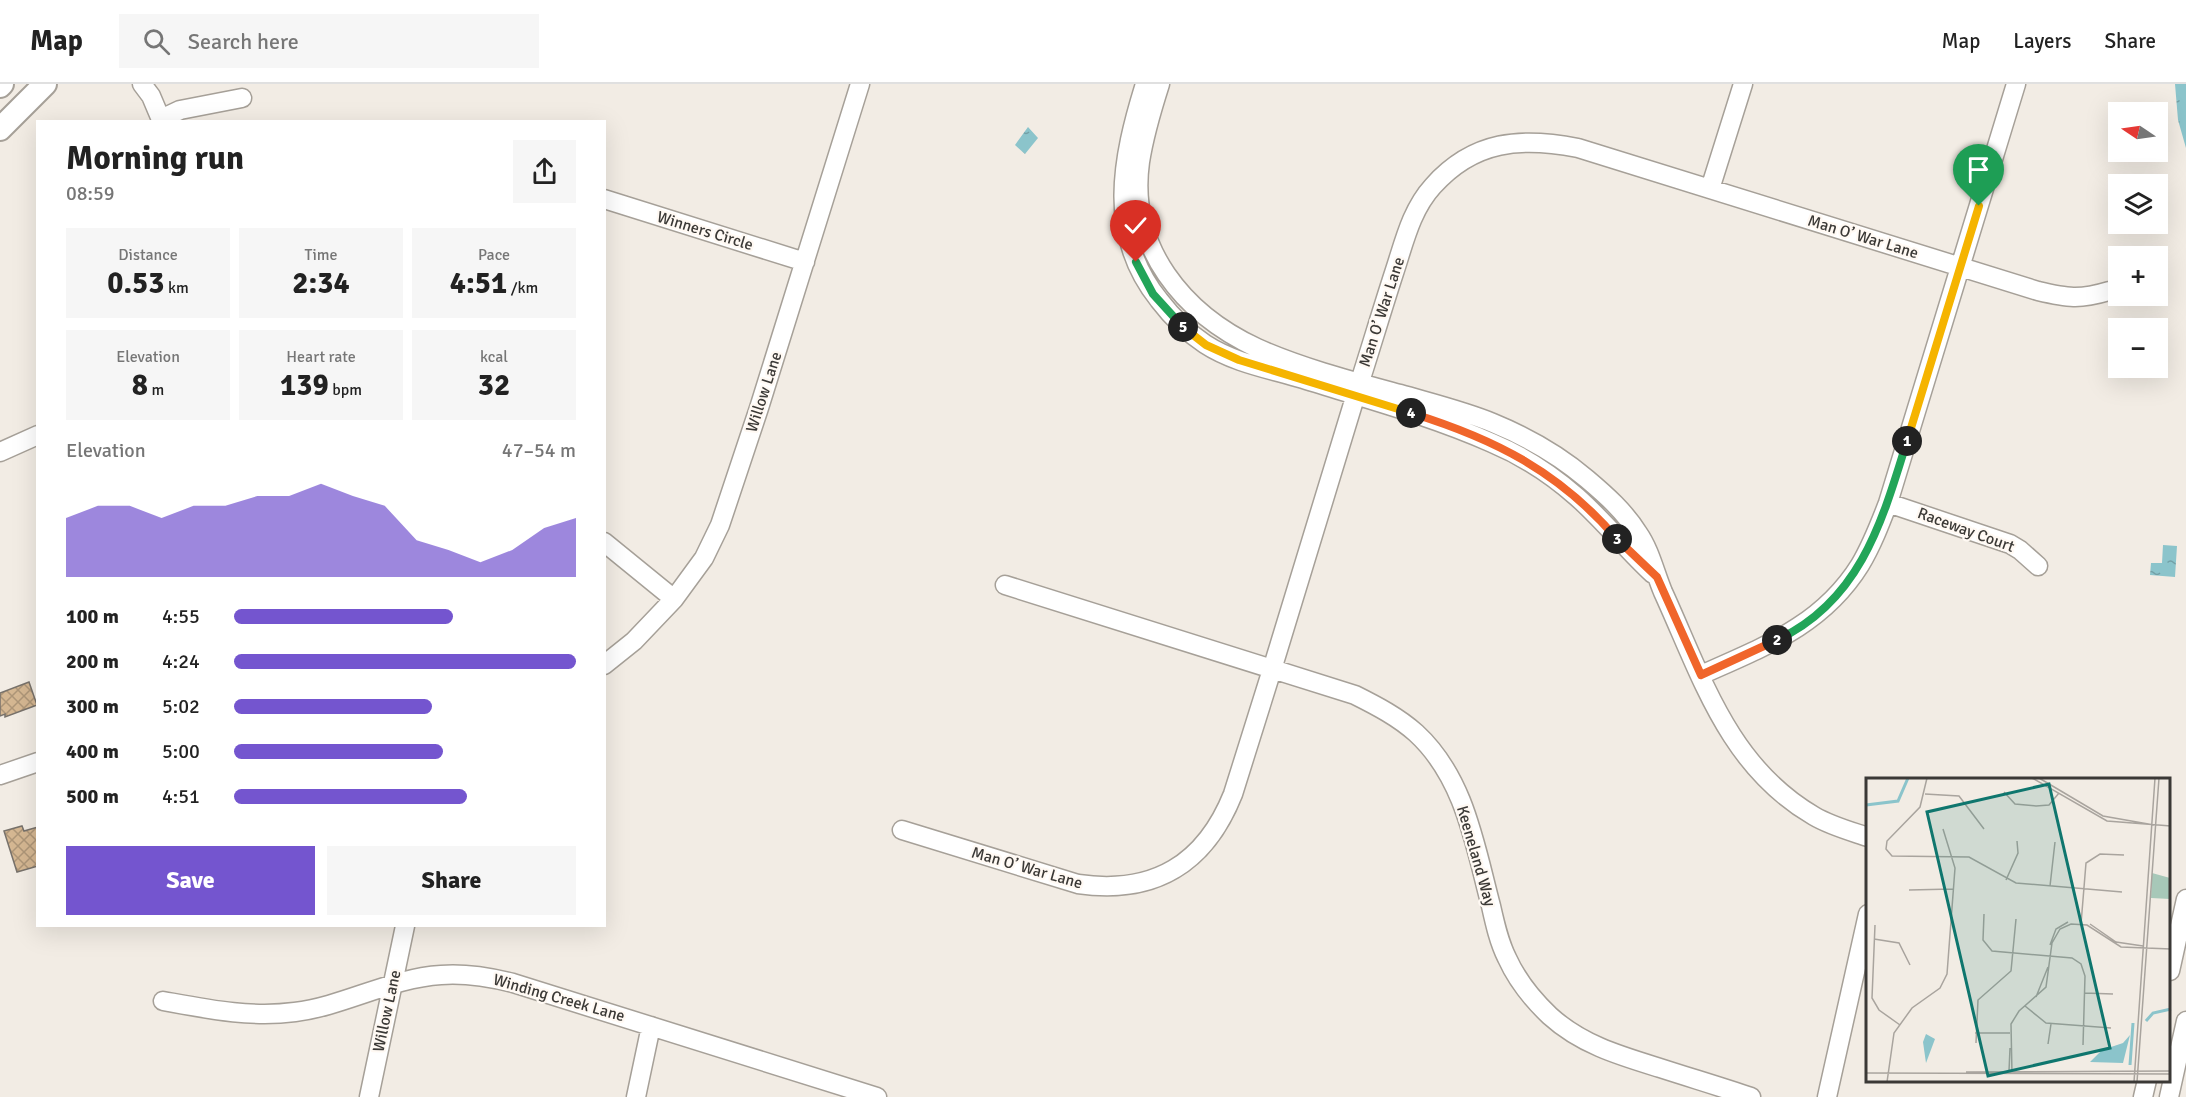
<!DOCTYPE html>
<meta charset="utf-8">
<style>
:root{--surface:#fff;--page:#f6f6f6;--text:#222;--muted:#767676;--line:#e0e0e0;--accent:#7455cf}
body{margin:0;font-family:Signika,sans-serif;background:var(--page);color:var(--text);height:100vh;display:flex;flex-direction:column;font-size:22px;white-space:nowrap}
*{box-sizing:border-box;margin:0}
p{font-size:20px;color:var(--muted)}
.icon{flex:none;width:33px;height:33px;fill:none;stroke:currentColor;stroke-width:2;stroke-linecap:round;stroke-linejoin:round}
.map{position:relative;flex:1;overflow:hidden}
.side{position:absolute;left:36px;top:36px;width:570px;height:807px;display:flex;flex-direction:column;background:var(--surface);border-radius:0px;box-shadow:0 6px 24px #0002}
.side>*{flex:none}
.needle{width:39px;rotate:283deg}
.tools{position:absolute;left:2108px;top:18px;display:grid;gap:12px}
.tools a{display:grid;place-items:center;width:60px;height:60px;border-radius:0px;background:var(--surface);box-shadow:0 6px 24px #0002;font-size:30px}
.pin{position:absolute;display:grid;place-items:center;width:51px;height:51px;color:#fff;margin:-62px -26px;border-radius:50% 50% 50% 0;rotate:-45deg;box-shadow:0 0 6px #0007}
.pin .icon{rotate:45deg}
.km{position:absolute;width:30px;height:30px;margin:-15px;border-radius:50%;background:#222;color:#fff;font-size:16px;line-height:30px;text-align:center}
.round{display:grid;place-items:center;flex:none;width:63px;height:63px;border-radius:0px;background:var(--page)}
.summary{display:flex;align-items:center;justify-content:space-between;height:102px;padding:0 30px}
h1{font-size:33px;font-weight:700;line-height:45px}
.metrics{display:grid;grid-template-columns:repeat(3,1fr);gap:9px;height:102px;padding:6px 30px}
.metrics div{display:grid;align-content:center;border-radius:0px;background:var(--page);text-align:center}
.metrics b{font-size:30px;font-weight:700}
.metrics small{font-size:16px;font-weight:400}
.metrics p{font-size:16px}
.chart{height:168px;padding:12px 30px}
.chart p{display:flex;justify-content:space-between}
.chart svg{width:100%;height:108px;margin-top:6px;fill:var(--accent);opacity:.7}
.button{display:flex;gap:12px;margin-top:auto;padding:12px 30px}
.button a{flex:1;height:69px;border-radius:0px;background:var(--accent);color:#fff;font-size:24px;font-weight:700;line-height:69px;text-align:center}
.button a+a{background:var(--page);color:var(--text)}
ul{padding:0 30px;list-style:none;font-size:20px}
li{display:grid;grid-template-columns:96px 72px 1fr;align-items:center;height:45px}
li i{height:15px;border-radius:8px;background:var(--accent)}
header{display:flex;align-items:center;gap:36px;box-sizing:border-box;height:84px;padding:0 30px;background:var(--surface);border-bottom:2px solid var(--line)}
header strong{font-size:28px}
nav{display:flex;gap:33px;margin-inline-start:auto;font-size:21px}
.search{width:420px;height:54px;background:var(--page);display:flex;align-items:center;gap:15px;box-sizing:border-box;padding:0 21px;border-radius:0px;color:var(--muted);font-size:22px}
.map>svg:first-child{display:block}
</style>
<header>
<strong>Map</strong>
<div class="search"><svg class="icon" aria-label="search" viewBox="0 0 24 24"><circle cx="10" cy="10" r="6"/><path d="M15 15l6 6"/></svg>Search here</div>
<nav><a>Map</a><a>Layers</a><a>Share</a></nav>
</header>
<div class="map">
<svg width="2186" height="1013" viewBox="0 0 2186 1013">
<defs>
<pattern id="water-ripples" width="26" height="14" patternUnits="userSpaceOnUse" patternTransform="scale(1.5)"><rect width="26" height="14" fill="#8bc4cb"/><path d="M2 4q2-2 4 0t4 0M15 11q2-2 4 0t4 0" fill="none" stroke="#73a0a6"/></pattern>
<pattern id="building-cross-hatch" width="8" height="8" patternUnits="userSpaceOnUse" patternTransform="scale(1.5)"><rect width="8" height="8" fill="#d5b792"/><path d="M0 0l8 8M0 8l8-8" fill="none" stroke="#ae9678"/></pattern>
</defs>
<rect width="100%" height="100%" fill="#f2ece4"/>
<path fill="url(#water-ripples)" d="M 2175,0 L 2186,0 L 2186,64 L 2178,36 Z
M 1028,43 L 1038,54 L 1025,70 L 1015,61 Z
M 2163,461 L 2177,462 L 2175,493 L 2150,491 L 2151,479 L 2162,479 Z"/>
<path fill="url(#building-cross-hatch)" stroke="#78726b" stroke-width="1.5" d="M 29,598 L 37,621 L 5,633 L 5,630 L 0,632 L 0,609 Z
M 22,742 L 24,747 L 38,743 L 38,782 L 17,788 L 4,747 Z"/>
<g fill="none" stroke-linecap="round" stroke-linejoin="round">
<g stroke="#a6a098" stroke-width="21">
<path id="minor" d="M 142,0 L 151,12 L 162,38
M 1145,0 C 1122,74 1106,150 1159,216 C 1172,233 1187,248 1205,260 C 1234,279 1270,285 1303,295 C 1367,315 1431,332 1492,359 C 1523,372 1552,391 1577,413 C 1604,437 1626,465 1653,490
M 1160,0 C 1152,25 1144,52 1140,78 C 1128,164 1184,230 1257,264 C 1302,284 1352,297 1400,310 C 1431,319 1464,327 1493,339 C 1527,353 1559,371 1587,395 C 1606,411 1625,428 1638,449 C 1650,466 1655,489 1663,508 C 1702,593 1728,682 1814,732 C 1831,742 1850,747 1868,753
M 161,35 L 180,26 L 242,14
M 1710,105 L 1743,0
M 604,115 L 805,178
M 0,368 L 38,351
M 1888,419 L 2010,460 L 2020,466 L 2038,482
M 604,458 L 674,515
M 1005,501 L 1355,611 C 1377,622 1398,633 1416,649 C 1465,694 1475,762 1491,822 C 1495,840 1499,858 1507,874 C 1517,896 1533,916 1550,932 C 1582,961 1621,972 1660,984 C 1691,994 1721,1003 1751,1013
M 604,581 L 634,557 L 674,515 L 704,474 L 720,441 L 759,324 L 860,0
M 1701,591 C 1763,563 1822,542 1860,481 C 1872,461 1880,440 1888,419 L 2016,0
M 0,691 L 38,678
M 902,746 L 1078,800 C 1154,811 1205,780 1233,710 C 1275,577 1316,444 1356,310 C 1369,270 1381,229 1394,189 C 1404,159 1411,126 1433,102 C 1474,56 1521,53 1578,64 L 2038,207 C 2068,214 2079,216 2109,207
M 2170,887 L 2186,815
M 163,917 C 207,925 250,934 295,928 C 344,922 391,894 441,891 C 466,889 489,893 513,899 L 877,1013
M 369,1013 L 405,842
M 636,1013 L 651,942
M 1827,1013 L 1868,830
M 2143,1013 L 2147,996
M 2169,1013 L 2186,937"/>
</g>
<g stroke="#a6a098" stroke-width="26">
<path id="major" d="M 0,2 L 2,0
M 0,45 L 45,0"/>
</g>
<use href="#minor" stroke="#fff" stroke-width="18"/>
<use href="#major" stroke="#fff" stroke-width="22"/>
</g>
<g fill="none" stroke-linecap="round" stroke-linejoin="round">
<g stroke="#fff" stroke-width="12">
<path id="split-1" d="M 1907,357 L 1979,122"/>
</g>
<g stroke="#fff" stroke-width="12">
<path id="split-2" d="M 1777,556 C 1860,517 1882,438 1907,357"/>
</g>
<g stroke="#fff" stroke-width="12">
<path id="split-3" d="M 1617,455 L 1657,493 L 1701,591 L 1777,556"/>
</g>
<g stroke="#fff" stroke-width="12">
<path id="split-4" d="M 1411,329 C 1495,355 1560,388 1617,455"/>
</g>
<g stroke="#fff" stroke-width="12">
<path id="split-5" d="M 1183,243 L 1206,261 L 1239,276 L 1411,329"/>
</g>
<g stroke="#fff" stroke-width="12">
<path id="split-6" d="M 1136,178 L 1153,210 L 1183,243"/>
</g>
<use href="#split-1" stroke="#f5b400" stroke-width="8"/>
<use href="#split-2" stroke="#22a559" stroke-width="8"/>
<use href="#split-3" stroke="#f0652b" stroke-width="8"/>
<use href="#split-4" stroke="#f0652b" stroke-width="8"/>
<use href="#split-5" stroke="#f5b400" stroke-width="8"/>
<use href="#split-6" stroke="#22a559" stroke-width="8"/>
</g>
<g text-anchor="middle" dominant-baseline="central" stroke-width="4.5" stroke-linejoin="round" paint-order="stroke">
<g font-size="16" fill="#3b3936" stroke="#fff9f3">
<text transform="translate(705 147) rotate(17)">Winners Circle</text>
<text transform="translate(1863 153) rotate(17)">Man O’ War Lane</text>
<text transform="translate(1382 228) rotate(-72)">Man O’ War Lane</text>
<text transform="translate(764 308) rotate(-72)">Willow Lane</text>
<text transform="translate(1966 446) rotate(20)">Raceway Court</text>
<text transform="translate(1476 772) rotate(74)">Keeneland Way</text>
<text transform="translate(1027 784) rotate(16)">Man O’ War Lane</text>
<text transform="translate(559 914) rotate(16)">Winding Creek Lane</text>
<text transform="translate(387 927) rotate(-78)">Willow Lane</text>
</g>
</g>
<g transform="translate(1866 694)">
<rect width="304" height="304" fill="#f2ece4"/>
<path d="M 286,95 L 304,100 L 304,121 L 285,120 Z" fill="#a7c8b8"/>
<path d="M 60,256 L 69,261 L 60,285 L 57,264 ZM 264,257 L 257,285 L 224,284 L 236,272 L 257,265 Z" fill="#8bc4cb"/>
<path fill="none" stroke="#8bc4cb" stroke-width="3" d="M 0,27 L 32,23 L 42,0M 280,243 L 287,235 L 305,231M 264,287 L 267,245"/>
<path fill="none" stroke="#a9a49e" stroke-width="1.5" d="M 61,0 L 54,29 L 21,63 L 20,71 L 26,78 L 103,79 L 150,105 L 256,114M 166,0 L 241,43 L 305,48M 173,0 L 237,38 L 288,47M 138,14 L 149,26 L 170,28 L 183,27 L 193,15M 59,16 L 93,18 L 118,51M 140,102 L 152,75 L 151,63M 184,108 L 189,64M 43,112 L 87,111M 118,136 L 117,162 L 126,173 L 206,180 L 215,186 L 219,198 L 217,267M 215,146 L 220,85 L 234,76 L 258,77M 224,146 L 250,164 L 277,168M 9,147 L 6,220 L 13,232 L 34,247M 8,161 L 33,165 L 44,187M 184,167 L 190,151 L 202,144M 218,215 L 247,216M 170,219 L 182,189M 159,228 L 180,245 L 245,250M 109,255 L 144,255M 110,265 L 112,222 L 145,193 L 150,141M 182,266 L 185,246M 143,293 L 144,270M 100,294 L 305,293M 0,295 L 305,296M 146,296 L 145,246 L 153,233 L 180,209 L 186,165 L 194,151 L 205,146 L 221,147 L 255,169 L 305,171M 21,304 L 28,255 L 46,230 L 74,210 L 81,196 L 89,90 L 77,51M 268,304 L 289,0M 271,304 L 293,0"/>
<path fill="#0f766e" fill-opacity="0.15" stroke="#0f766e" stroke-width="3" d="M 183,6 L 244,270 L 122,298 L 61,34 Z"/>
<rect width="304" height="304" fill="none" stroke="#3b3936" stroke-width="3"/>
</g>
</svg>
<div class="tools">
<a><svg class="needle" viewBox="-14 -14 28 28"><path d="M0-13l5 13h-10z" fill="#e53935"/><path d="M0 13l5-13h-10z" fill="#767676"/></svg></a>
<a><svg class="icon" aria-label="layers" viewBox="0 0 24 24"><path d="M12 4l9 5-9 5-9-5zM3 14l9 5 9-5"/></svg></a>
<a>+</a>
<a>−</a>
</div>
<div class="pin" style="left:1979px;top:122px;background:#1e9e55"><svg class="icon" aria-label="arrive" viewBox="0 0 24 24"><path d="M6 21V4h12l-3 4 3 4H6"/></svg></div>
<div class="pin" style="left:1136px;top:178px;background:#d93025"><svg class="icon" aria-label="check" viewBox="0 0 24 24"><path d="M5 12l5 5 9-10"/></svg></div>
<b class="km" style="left:1907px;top:357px">1</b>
<b class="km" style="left:1777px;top:556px">2</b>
<b class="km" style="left:1617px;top:455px">3</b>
<b class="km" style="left:1411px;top:329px">4</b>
<b class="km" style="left:1183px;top:243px">5</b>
<section class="side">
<div class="summary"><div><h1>Morning run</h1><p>08:59</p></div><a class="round"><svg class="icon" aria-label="share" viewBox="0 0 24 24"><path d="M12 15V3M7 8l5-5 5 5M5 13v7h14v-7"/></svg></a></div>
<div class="metrics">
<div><p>Distance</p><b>0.53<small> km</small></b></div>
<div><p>Time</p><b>2:34</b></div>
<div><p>Pace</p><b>4:51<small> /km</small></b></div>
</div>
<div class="metrics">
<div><p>Elevation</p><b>8<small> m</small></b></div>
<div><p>Heart rate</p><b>139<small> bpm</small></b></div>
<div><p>kcal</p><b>32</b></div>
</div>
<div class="chart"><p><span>Elevation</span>47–54 m</p>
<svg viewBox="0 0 160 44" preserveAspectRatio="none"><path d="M0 44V20L10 15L20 15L30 20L40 15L50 15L60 11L70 11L80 6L90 11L100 15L110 29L120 33L130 38L140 33L150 24L160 20V44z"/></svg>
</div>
<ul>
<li><b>100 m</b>4:55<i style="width:64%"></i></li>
<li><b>200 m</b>4:24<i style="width:100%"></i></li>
<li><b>300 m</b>5:02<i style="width:58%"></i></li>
<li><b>400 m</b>5:00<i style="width:61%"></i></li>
<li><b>500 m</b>4:51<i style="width:68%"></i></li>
</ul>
<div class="button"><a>Save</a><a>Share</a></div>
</section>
</div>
